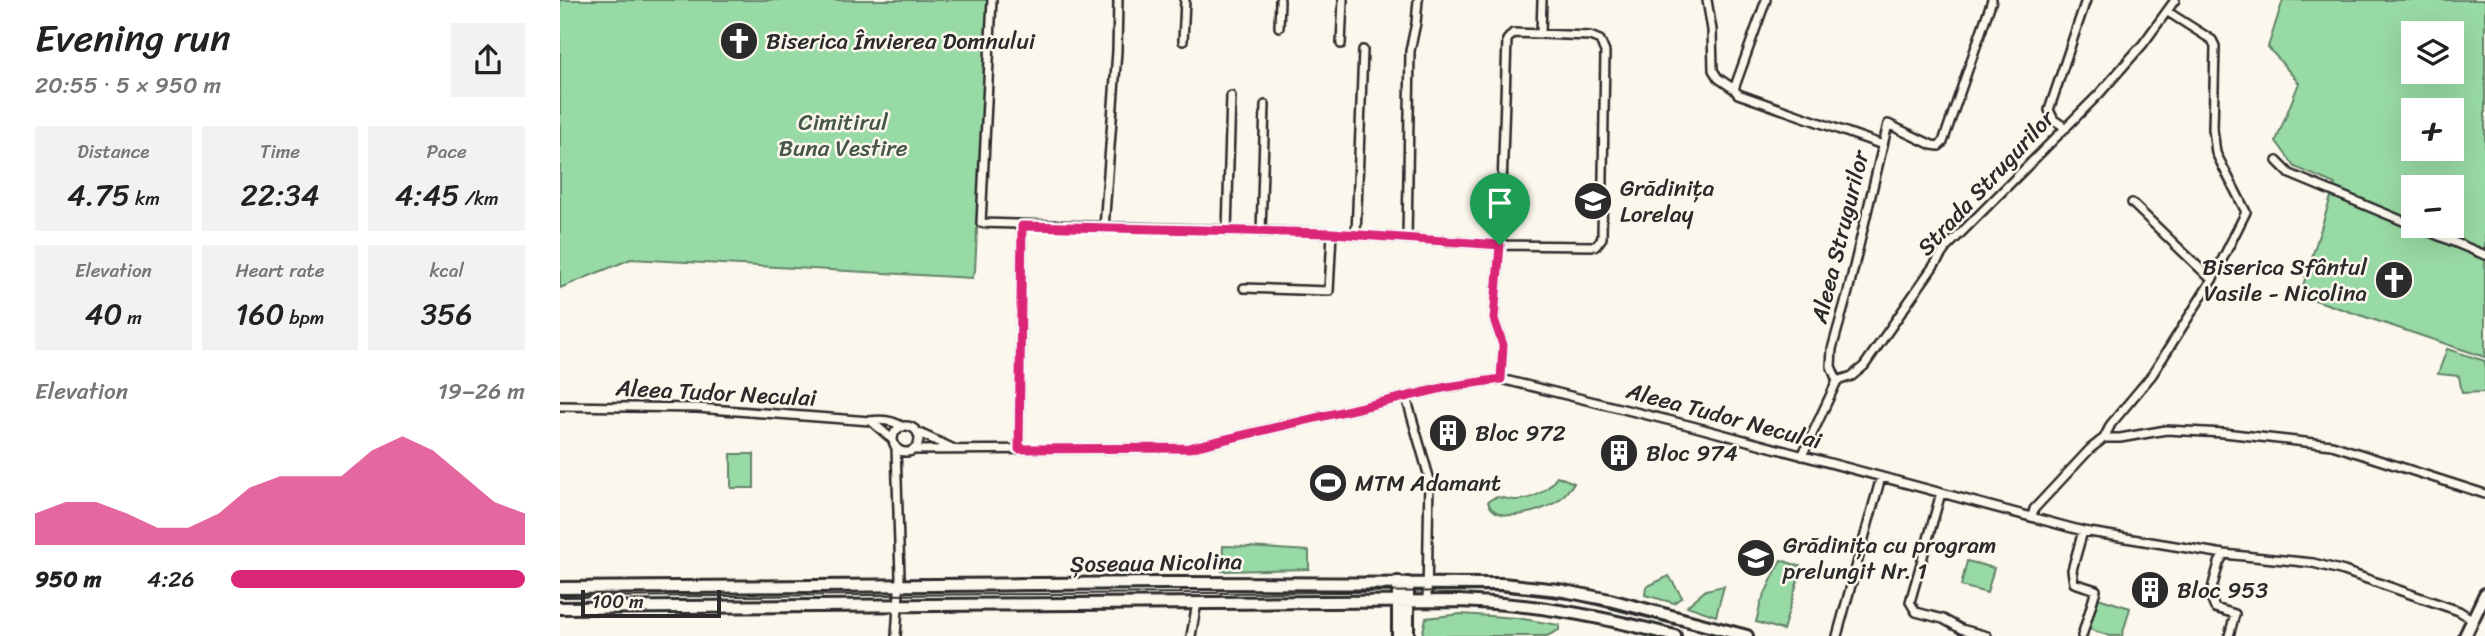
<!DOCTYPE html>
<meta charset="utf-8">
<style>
:root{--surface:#fff;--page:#f2f2f2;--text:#222;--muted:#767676;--accent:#db2777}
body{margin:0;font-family:Sriracha,sans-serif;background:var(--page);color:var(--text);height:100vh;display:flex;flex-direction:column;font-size:26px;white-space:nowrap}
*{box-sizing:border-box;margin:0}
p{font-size:23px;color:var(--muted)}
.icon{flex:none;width:38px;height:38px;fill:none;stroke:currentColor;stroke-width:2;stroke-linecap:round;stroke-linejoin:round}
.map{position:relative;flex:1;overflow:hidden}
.side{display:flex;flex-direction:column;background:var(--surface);width:560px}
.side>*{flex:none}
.buttons{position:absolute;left:1841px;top:21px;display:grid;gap:14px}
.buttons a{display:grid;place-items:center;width:63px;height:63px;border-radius:0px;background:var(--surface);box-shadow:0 7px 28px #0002;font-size:35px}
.scale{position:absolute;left:21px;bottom:18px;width:140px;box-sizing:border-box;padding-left:7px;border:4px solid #2b2b2b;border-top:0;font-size:19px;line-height:24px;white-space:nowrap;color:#2b2b2b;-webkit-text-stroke:5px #fbf7ec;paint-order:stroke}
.pin{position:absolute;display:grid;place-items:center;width:60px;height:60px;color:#fff;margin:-72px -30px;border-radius:50% 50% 50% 0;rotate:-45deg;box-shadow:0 0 7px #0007}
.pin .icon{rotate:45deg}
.round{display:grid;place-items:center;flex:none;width:74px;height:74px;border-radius:0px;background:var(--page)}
.overview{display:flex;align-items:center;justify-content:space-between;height:119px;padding:0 35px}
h1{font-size:38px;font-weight:600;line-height:52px}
.figures{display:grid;grid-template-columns:repeat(3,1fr);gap:10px;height:119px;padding:7px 35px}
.figures div{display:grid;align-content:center;border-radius:0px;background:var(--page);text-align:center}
.figures b{font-size:30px;font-weight:600}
.figures small{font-size:19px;font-weight:400}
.figures p{font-size:19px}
.chart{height:196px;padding:14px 35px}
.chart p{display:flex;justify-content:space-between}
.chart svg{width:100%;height:126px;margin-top:7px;fill:var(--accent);opacity:.7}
ul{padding:0 35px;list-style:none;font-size:23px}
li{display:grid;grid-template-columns:112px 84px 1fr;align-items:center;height:52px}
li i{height:18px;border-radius:9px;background:var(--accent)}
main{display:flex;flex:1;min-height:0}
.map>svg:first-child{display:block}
</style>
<main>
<section class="side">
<div class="overview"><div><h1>Evening run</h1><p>20:55 · 5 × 950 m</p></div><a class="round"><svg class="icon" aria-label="share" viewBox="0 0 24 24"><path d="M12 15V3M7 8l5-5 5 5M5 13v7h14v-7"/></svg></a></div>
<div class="figures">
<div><p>Distance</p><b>4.75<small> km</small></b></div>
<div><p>Time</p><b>22:34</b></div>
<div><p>Pace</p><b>4:45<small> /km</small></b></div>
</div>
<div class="figures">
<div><p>Elevation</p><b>40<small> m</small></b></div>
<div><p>Heart rate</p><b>160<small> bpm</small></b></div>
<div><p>kcal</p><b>356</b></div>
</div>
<div class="chart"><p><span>Elevation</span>19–26 m</p>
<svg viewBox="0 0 160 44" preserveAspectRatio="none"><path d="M0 44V33L10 29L20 29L30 33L40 38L50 38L60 33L70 24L80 20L90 20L100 20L110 11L120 6L130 11L140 20L150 29L160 33V44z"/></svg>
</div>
<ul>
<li><b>950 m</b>4:26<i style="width:100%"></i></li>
</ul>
</section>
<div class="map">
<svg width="1925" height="636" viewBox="0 0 1925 636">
<rect width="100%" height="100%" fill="#fbf7ec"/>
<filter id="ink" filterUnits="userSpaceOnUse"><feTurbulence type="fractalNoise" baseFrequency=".0143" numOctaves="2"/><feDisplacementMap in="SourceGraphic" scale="14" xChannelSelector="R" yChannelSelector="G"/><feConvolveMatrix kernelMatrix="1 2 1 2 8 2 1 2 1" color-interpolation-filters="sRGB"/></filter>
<g filter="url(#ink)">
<path fill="#98daa5" stroke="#628268" stroke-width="2" fill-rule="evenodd" d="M 0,0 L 428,0 L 415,271 L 412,278 L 71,259 L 0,288 Z
M 1723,0 L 1925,0 L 1925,357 L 1740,295 L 1775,184 L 1735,167 L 1716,141 L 1739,83 L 1708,47 ZM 1853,33 L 1892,33 L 1892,72 L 1853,72 ZM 1853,110 L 1892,110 L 1892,149 L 1853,149 ZM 1853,187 L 1892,187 L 1892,226 L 1853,226 Z
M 1887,349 L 1925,361 L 1925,392 L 1902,393 L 1899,376 L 1878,374 Z
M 171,454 L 194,454 L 194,488 L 171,488 Z
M 997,476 L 1014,483 C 1009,489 1004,496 999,500 C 983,512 936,526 928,502 C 937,493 943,499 954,500 C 971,501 989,491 997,476 Z
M 663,546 C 692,546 720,550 749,551 L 749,569 L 662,571 Z
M 1221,560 L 1242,567 L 1223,630 L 1196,622 L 1201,602 Z
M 1407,561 L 1434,568 L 1427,593 L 1401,586 Z
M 1109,576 L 1122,597 L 1114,603 L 1085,595 L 1086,587 Z
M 1164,586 L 1156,616 L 1127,606 L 1146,590 Z
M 1538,598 L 1570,608 L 1562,636 L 1550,636 L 1529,629 Z
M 901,614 L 957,618 L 999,625 L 999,630 L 987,636 L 862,636 L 866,618 Z"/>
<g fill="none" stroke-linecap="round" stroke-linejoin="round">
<g stroke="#2b2b2b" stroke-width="12">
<path id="minor" d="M 432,0 L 421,223 L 772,233 L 940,245 L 1036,246 L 1042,238 L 1045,52 L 1040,40 L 1030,36 L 953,33 L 947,40 L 940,245 L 934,319 L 943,345 L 941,379
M 1147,0 L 1152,30 L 1153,70 L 1158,78 L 1174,89
M 1206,0 L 1174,89 L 1178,94 L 1323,145 L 1288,292 L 1272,349 L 1271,366 L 1277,381 L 1242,456
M 719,27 L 720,0
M 981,34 L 982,0
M 623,41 L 625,0
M 781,44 L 783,0
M 1506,128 L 1494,120 L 1489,110 L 1526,0
M 1323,145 L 1328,124 L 1372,145 L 1379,146 L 1383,142 L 1432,0
M 1717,161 L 1730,174 L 1925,255
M 1572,203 L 1652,280
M 544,228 L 557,51 L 558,0
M 667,231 L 671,96
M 701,232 L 705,105
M 796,235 L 803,50
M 847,239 L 850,51 L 856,23 L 858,0
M 684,288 L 769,291 L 772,233
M 1277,381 L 1292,376 L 1304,366 L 1386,248 L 1539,94 L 1583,44 L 1615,0
M 846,397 L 869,477 L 867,602
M 0,406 L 137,408 L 310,421 C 322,419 333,420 343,427
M 311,421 L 333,440
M333 439a13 13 0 1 1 26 0a13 13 0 1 1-26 0Z
M 357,432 L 394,449
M 1544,438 L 1560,438 L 1606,430 L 1664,433 L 1772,445 L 1925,494
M 336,447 L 340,577 L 336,636
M 459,449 L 462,226
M 352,450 L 629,448 L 887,387 L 941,379 L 1132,426 L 1523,531 L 1664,554 L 1753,563 L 1784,571 L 1899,611 L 1913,620
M 1381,493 L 1350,602 L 1356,612 L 1383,619 L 1401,629 L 1427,636
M 1472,517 L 1474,509 L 1530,449 L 1544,438 L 1551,424 L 1592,375 L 1652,280 L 1686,212 L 1656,153 L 1653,129 L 1655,46 L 1652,40 L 1608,12
M 1664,554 L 1659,563 L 1650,596 L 1655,608 L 1675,614 L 1669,636
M 631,636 L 637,603
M 1277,636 L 1321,477
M 1522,636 L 1536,590 L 1514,583 L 1512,570 L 1523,531"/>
</g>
<g stroke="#2b2b2b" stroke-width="16">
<path id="secondary" d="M 838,582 L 838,636
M 848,583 L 848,636
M 0,588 L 605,583 L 942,584 L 999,590 L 1050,600 L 1187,636
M 0,608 L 899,601 C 977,604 1039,616 1115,636
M 1905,636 L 1925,594"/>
</g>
<use href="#minor" stroke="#fbf7ec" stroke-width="7"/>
<use href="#secondary" stroke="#fbf7ec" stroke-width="10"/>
<path stroke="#2b2b2b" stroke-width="2" d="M 0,597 L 938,591 L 1017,600 L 1161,636"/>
</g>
</g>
<g fill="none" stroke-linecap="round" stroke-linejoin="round" filter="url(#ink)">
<g stroke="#fff" stroke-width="14">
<path id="route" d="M 462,226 L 772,233 L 940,245 L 934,319 L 943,345 L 941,379 L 887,387 L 629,448 L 459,449 Z"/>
</g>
<use href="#route" stroke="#db2777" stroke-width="9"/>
</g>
<defs>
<g id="church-disc" transform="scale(2.0125)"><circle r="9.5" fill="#2b2b2b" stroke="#fbf7ec"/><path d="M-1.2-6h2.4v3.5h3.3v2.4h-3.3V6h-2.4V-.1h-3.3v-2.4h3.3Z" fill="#fff"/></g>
<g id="school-disc" transform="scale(2.0125)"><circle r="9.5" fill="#2b2b2b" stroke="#fbf7ec"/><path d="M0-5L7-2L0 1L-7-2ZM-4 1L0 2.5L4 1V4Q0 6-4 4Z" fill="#fff"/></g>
<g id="building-disc" transform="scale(2.0125)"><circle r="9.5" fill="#2b2b2b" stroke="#fbf7ec"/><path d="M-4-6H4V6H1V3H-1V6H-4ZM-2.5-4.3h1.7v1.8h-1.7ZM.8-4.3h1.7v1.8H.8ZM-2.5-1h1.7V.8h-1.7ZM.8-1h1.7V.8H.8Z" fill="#fff"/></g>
<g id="stadium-disc" transform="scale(2.0125)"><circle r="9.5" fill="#2b2b2b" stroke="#fbf7ec"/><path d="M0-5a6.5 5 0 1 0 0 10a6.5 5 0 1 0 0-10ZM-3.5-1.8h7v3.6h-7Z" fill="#fff"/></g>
</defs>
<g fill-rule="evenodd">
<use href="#church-disc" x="179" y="41"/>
<use href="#school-disc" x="1033" y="201"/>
<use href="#church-disc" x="1834" y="280"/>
<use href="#building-disc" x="888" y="433"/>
<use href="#building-disc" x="1059" y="453"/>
<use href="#stadium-disc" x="768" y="483"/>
<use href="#school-disc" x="1196" y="558"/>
<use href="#building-disc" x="1590" y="590"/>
</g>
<g text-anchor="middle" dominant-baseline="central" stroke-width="5" stroke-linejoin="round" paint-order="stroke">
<g font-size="23" fill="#2b2b2b" stroke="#fbf7ec" text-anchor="start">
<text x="206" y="41">Biserica Învierea Domnului</text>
<text x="1060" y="188">Grădinița<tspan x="1060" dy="26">Lorelay</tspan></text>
<text x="1807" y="267" text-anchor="end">Biserica Sfântul<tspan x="1807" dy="26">Vasile - Nicolina</tspan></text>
<text x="915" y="433">Bloc 972</text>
<text x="1086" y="453">Bloc 974</text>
<text x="795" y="483">MTM Adamant</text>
<text x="1223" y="545">Grădinița cu program<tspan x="1223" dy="26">prelungit Nr. 1</tspan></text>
<text x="1617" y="590">Bloc 953</text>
</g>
<g font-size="23" fill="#46574a" stroke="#fbf7ec">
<text x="283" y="122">Cimitirul<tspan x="283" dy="26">Buna Vestire</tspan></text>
</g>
<g font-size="23" fill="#2b2b2b" stroke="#fbf7ec">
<text transform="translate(1426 183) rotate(-47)">Strada Strugurilor</text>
<text transform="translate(1280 237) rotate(-76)">Aleea Strugurilor</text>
<text transform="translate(156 393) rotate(3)">Aleea Tudor Neculai</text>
<text transform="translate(1164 416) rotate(15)">Aleea Tudor Neculai</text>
<text transform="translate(596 563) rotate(-1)">Șoseaua Nicolina</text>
</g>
</g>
</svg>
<div class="buttons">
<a><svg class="icon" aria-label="layers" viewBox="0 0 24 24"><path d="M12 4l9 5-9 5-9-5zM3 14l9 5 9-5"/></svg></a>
<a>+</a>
<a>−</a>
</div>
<div class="scale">100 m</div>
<div class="pin" style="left:940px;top:245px;background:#1e9e55"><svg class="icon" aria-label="arrive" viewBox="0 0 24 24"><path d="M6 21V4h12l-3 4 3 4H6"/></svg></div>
</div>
</main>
